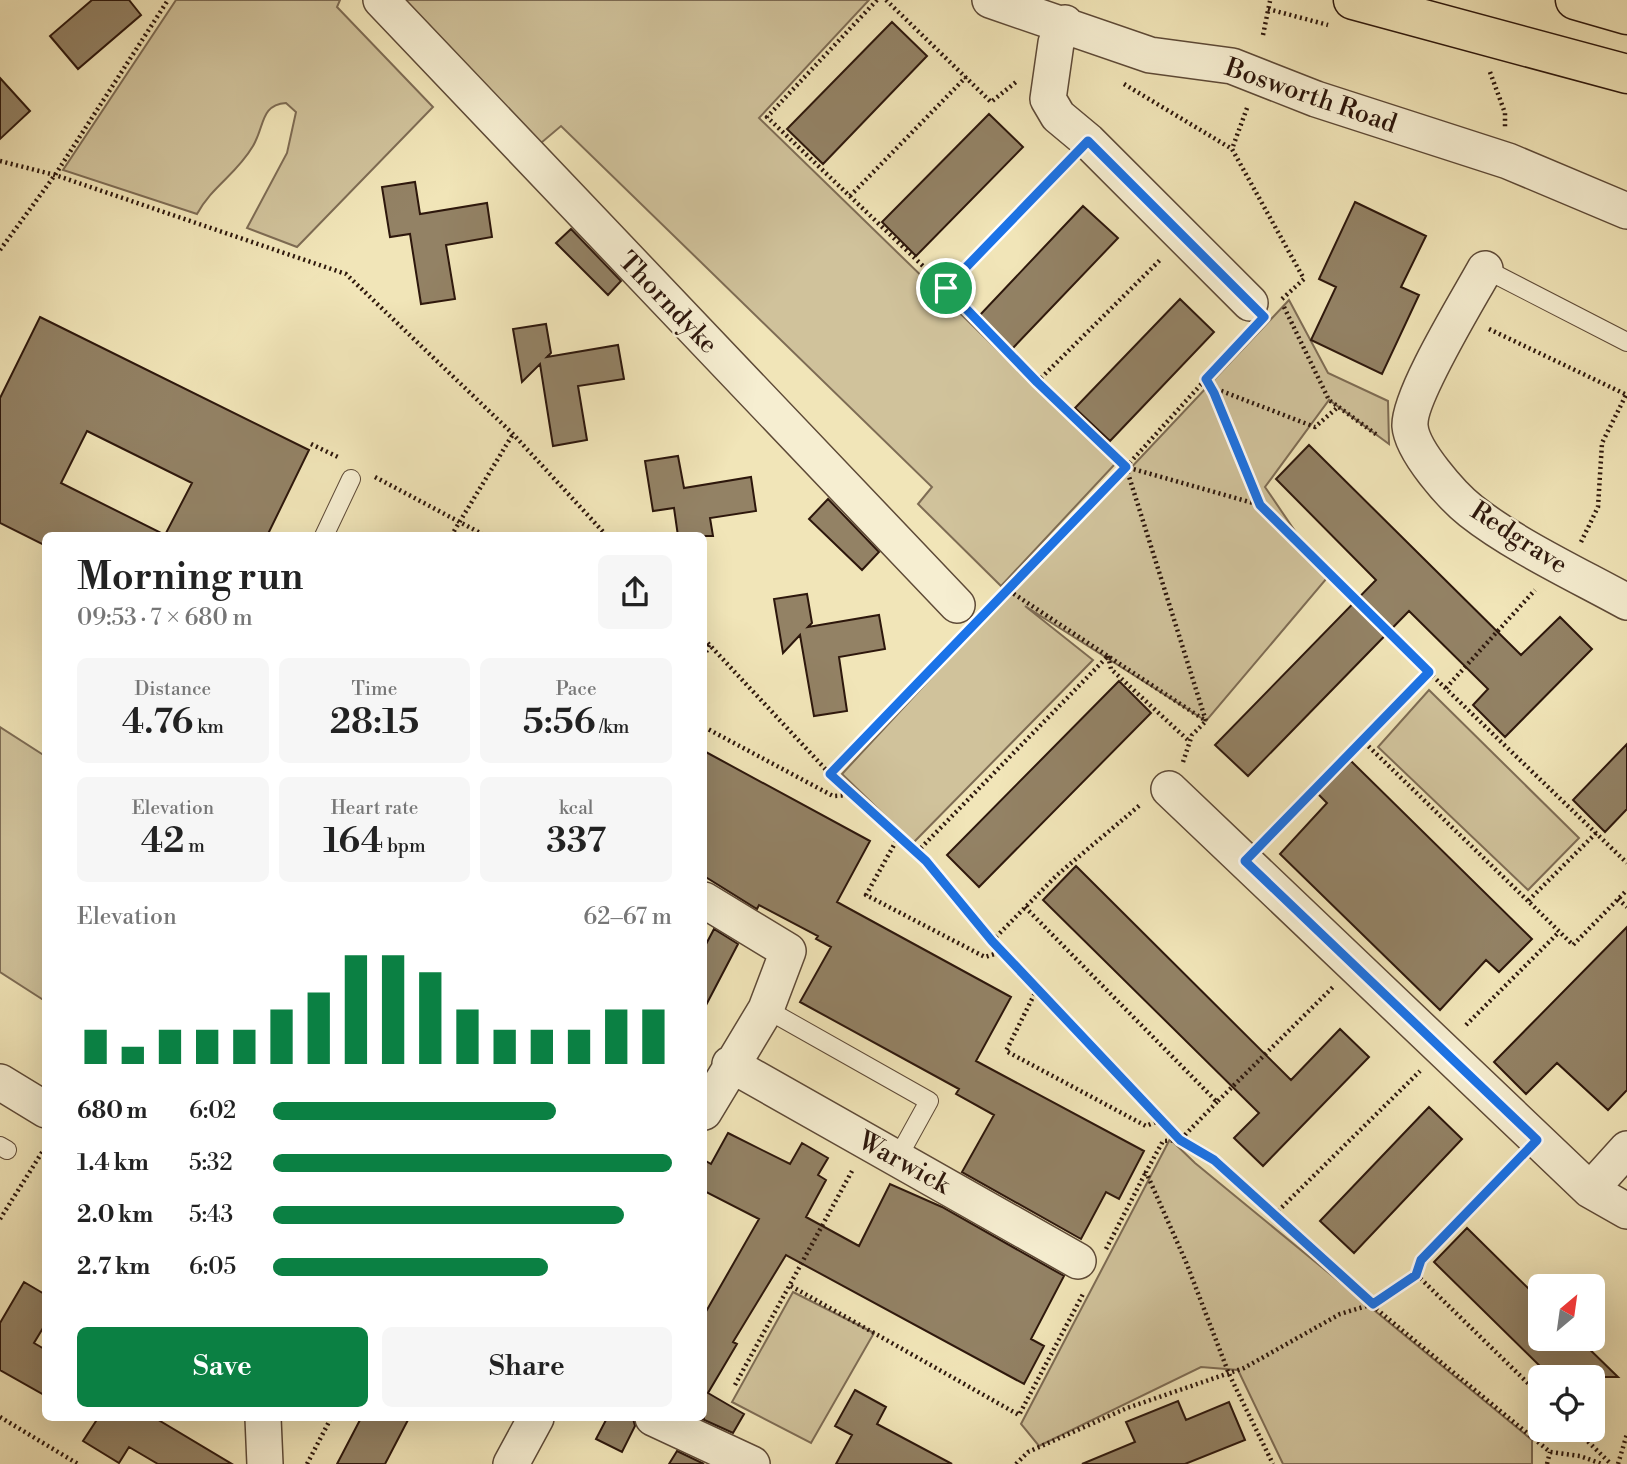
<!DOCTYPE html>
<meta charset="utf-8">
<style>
:root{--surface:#fff;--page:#f6f6f6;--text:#222;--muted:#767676;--accent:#0b8043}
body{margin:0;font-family:"Libre Bodoni",serif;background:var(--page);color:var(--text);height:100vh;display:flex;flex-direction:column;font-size:26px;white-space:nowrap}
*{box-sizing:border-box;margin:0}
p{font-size:23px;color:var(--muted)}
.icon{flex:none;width:38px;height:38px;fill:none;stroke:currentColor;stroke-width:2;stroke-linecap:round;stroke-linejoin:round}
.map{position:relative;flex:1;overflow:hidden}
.side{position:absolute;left:42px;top:532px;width:665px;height:889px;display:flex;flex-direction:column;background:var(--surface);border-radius:10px;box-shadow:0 7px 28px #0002}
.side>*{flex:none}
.needle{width:46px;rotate:29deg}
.fabs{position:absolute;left:1528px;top:1274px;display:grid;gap:14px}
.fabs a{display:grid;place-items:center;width:77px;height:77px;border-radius:10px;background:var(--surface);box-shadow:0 7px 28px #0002;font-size:35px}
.pin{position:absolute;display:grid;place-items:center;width:60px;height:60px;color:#fff;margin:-30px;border:4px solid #fff;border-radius:50%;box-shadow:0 2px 7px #0007}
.round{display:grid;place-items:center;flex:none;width:74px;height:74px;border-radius:10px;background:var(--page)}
.overview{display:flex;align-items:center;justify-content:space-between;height:119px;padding:0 35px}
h1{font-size:38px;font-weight:600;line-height:52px}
.figures{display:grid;grid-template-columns:repeat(3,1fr);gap:10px;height:119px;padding:7px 35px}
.figures div{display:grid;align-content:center;border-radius:10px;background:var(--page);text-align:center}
.figures b{font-size:35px;font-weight:600}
.figures small{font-size:19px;font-weight:400}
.figures p{font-size:19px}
.chart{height:196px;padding:14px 35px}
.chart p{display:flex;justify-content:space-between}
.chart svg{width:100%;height:126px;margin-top:7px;stroke:var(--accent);stroke-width:6}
.action{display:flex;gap:14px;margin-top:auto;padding:14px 35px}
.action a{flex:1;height:80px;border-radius:10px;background:var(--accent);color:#fff;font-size:28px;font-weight:600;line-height:80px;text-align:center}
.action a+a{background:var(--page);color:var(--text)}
ul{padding:0 35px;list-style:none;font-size:23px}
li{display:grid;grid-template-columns:112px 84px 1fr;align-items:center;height:52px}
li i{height:18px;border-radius:9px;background:var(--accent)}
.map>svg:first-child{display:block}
</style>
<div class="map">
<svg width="1627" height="1464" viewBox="0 0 1627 1464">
<rect width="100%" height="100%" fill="#f1e5b8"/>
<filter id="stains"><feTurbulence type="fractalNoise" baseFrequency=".00286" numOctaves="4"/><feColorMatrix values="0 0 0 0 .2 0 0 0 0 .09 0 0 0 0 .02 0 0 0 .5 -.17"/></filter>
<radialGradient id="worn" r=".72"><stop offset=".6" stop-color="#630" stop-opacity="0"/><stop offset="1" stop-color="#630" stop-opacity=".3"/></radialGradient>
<path fill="#d0c29b" stroke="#7e6c54" stroke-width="2" d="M 176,0 L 340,0 L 337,7 L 433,107 L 297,247 L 247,228 L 287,153 L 296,112 L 286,103 C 260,105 265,126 253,146 C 236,175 213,185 197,214 L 63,170 Z
M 396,0 L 869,0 L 759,118 L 1115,464 L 1001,586 L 918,504 L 932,487 L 561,126 L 541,143 Z
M 1289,300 L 1328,373 L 1388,401 L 1389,444 L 1329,400 L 1265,487 L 1327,578 L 1206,721 L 1025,606 L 1093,660 L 913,843 L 842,774 L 1008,595 L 1004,592 L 1127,472 Z
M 1429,690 L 1579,838 L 1528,890 L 1378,747 Z
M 0,727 L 45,756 L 45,1001 L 0,972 Z
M 1170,1139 L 1195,1163 L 1532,1440 L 1532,1464 L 1283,1464 L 1238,1370 L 1201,1367 L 1039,1446 L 1021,1424 Z
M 793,1292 L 874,1333 L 811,1443 L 732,1402 Z"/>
<path fill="#938265" stroke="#2d170c" stroke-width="2" fill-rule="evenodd" d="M 92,0 L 129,0 L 141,15 L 78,69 L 50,36 Z
M 892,22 L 927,56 L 823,164 L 787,129 Z
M 0,78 L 30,111 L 0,139 Z
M 989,114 L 1023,147 L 916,256 L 882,222 Z
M 415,182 L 420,214 L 487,203 L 492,237 L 446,245 L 455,299 L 421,304 L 410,234 L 390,237 L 382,187 Z
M 1355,202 L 1426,236 L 1401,287 L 1419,295 L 1382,374 L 1311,340 L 1336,287 L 1319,279 Z
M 1083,206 L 1118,238 L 1012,349 L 979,316 Z
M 571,229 L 621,281 L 608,295 L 556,243 Z
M 1180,299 L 1214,332 L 1110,441 L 1075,408 Z
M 40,317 L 309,450 L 267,536 L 46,536 L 46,546 L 0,523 L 0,398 ZM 87,431 L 192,483 L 165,535 L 61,483 Z
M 546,324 L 551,353 L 547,357 L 618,345 L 624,379 L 578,386 L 587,440 L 553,446 L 540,364 L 522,382 L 513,329 Z
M 1309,445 L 1521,655 L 1560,617 L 1592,649 L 1505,737 L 1473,705 L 1488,689 L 1409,611 L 1248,776 L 1215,745 L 1376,580 L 1276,479 Z
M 678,456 L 684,488 L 751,477 L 756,511 L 710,518 L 713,536 L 678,536 L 674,508 L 653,511 L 645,461 Z
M 828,499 L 879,552 L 862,570 L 809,519 Z
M 807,594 L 812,623 L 808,627 L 879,615 L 885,649 L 839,657 L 847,711 L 814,716 L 800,635 L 783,653 L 774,599 Z
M 1119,681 L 1151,713 L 979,887 L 947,855 Z
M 1627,744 L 1627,809 L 1605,832 L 1573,800 Z
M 704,751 L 870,841 L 837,902 L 1011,997 L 976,1061 L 1144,1151 L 1119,1199 L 1106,1192 L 1081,1239 L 962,1172 L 994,1115 L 956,1094 L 959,1089 L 800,1002 L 831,947 L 816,939 L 818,936 L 759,905 L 757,909 L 704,876 Z
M 1351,761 L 1532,939 L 1499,972 L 1486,960 L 1440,1010 L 1280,854 L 1327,803 L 1318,794 Z
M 1076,866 L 1291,1080 L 1340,1029 L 1369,1057 L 1263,1166 L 1234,1138 L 1259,1113 L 1043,900 Z
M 1627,927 L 1627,1090 L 1608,1110 L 1557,1063 L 1526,1094 L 1494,1062 Z
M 714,929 L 738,944 L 704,1009 L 704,948 Z
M 1429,1107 L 1462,1139 L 1354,1253 L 1320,1221 Z
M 728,1133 L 790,1164 L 802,1143 L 828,1158 L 818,1175 L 826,1180 L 806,1217 L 859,1246 L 890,1184 L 942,1207 L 1064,1276 L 1031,1339 L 1044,1346 L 1024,1384 L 786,1255 L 733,1342 L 737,1344 L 708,1393 L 744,1414 L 733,1433 L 700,1418 L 704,1418 L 704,1315 L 759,1219 L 704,1191 L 704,1160 L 711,1164 Z
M 1467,1228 L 1540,1300 L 1540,1339 L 1579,1339 L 1618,1377 L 1551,1377 L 1434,1262 Z
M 24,1282 L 46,1295 L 46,1323 L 34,1343 L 46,1350 L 46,1396 L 0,1370 L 0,1323 Z
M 855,1390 L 886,1407 L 877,1424 L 952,1464 L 836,1464 L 852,1435 L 835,1426 Z
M 1178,1401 L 1186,1420 L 1229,1402 L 1245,1440 L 1185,1464 L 1082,1464 L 1135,1442 L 1126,1422 Z
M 98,1418 L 155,1418 L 232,1464 L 158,1464 L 129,1447 L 119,1463 L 83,1441 Z
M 361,1418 L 409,1418 L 385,1464 L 337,1464 Z
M 607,1418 L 633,1418 L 635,1426 L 622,1452 L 596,1439 Z
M 677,1451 L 704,1464 L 669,1464 Z"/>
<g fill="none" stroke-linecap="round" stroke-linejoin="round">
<g stroke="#5e4a37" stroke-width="20">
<path id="lane" d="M 1485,269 L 1627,342
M 324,536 L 351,479
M 766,1009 L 929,1101 L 897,1159
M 0,1146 L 7,1150"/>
</g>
<g stroke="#5e4a37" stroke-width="38">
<path id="street" d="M 381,0 L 957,605
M 990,0 L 1150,55 L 1232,66 L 1316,99 L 1508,161 L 1627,211
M 1065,23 L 1056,43 L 1048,99 L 1058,116 L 1088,141 L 1250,303
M 1485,269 C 1468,300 1408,397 1410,426 C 1412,451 1452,496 1471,511 C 1514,545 1578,575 1627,602
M 1169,789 L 1590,1190 L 1627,1211
M 704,900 L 788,951 L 766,1009 L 704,1112
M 730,1064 L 1078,1261
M 0,1082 L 46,1110
M 1590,1190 L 1627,1149
M 263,1418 L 265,1464
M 653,1418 L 752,1464
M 511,1464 L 536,1418"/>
</g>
<g stroke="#2d170c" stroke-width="41">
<path id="highway" d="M 1353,0 L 1627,74
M 1575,0 L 1627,15"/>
</g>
<path stroke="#2d170c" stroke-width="4.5" stroke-dasharray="2 3.5" stroke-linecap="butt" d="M 877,0 L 767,117 L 946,288
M 886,0 L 991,102 L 1016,82
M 1268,9 L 1328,25
M 1263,35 L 1270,1
M 1490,72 L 1505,113 L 1505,127
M 1124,84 L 1232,149
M 1247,108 L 1232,149 L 1304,279 L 1282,299
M 0,161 L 55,175 L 346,274 L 513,434 L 607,536
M 1066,164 L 946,288 L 1037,382 L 1126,467 L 1260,505 L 1335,582 L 1627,863
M 850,196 L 966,77
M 0,250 L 55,175 L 168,0
M 1284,307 L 1329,400 L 1377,435
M 1489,329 L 1627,395
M 1248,335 L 1206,379 L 1215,393 L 1260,505
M 1037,382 L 1160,260
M 1211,387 L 1315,427 L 1338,407
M 311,444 L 340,458
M 1126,467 L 1206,721 L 1008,590 Z
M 1126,467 L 1205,380
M 375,477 L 486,536
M 451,536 L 513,434
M 1581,542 L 1598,507 L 1602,443 L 1626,395
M 990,605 L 1008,590
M 704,639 L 830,774 L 926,861 L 992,941 L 1180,1140 L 1214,1160 L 1351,1288 L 1550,1452 L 1580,1456 L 1602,1464
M 1108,656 L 1111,669 L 1190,742
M 704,657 L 709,645
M 1429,672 L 1362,740 L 1528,901
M 1446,688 L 1535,590
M 704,727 L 833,796 L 853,795
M 1183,762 L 1192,735 L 1206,721
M 830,774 L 959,638
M 1596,833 L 1528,901 L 1573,945 L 1627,890
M 899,836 L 866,895 L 985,957 L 1001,952
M 1268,837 L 1362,740
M 917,852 L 1108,656
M 1618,899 L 1627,907
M 1025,907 L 1217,1102 L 1333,987
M 992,941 L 1057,875 L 1140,805
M 1037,989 L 1006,1051 L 1146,1126 L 1161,1120
M 1466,1025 L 1559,932
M 1217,1102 L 1180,1140 L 1163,1141 L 1146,1172 L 1186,1262 L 1229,1374 L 1273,1464
M 1274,1215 L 1420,1071
M 0,1219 L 46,1146
M 1106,1249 L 1146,1172
M 1417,1275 L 1421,1260 L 1515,1164
M 791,1286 L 1019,1415 L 1083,1294
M 735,1385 L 852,1171
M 0,1417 L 78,1464
M 1576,1430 L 1611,1464
M 307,1464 L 331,1418
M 1016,1464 L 1028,1452 L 1127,1408 L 1244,1368 L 1340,1314 L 1373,1304 L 1417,1275 L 1540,1395
M 1547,1464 L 1550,1452
M 1618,1464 L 1627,1434"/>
<use href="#lane" stroke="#f6eed1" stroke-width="18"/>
<use href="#street" stroke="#f6eed1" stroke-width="35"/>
<use href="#highway" stroke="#f1e5b8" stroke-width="38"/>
</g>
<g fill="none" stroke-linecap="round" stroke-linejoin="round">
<g stroke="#fff" stroke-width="14">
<path id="route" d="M 1088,141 L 1264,317 L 1206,379 L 1214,393 L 1260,505 L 1429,672 L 1245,861 L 1537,1140 L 1421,1260 L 1416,1275 L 1373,1304 L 1214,1160 L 1180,1140 L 992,941 L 926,861 L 830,774 L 1126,467 L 1037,382 L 946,288 Z"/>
</g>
<use href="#route" stroke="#1a73e8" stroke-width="9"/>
</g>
<g text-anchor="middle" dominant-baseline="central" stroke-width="5" stroke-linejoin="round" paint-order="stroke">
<g font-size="26" fill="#2d170c" stroke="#f6eed1">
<text transform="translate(1311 96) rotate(19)">Bosworth Road</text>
<text transform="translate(668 303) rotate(46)">Thorndyke</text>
<text transform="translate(1519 538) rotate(33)">Redgrave</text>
<text transform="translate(904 1163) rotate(29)">Warwick</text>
</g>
</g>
<rect width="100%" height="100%" filter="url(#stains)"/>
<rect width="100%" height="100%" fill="url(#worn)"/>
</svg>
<div class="fabs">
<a><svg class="needle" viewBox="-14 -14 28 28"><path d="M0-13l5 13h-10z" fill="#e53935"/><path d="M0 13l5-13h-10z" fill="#767676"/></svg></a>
<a><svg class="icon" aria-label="locate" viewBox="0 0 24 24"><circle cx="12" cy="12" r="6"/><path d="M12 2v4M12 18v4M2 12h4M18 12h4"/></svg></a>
</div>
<div class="pin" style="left:946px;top:288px;background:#1e9e55"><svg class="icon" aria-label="arrive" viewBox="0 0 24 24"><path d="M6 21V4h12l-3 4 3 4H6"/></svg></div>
<section class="side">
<div class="overview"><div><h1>Morning run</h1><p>09:53 · 7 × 680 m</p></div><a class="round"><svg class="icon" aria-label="share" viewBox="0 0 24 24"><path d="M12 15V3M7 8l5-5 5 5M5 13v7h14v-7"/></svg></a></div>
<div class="figures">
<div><p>Distance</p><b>4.76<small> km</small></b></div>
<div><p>Time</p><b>28:15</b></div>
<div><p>Pace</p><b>5:56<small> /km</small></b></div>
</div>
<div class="figures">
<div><p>Elevation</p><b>42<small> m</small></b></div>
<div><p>Heart rate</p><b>164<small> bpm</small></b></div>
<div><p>kcal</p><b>337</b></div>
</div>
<div class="chart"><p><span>Elevation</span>62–67 m</p>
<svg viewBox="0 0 160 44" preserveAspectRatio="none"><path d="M5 44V32M15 44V38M25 44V32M35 44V32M45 44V32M55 44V25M65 44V19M75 44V6M85 44V6M95 44V12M105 44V25M115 44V32M125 44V32M135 44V32M145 44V25M155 44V25"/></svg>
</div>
<ul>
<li><b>680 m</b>6:02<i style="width:71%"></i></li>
<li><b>1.4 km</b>5:32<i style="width:100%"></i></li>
<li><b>2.0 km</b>5:43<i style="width:88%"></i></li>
<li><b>2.7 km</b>6:05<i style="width:69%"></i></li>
</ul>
<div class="action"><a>Save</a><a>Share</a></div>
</section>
</div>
